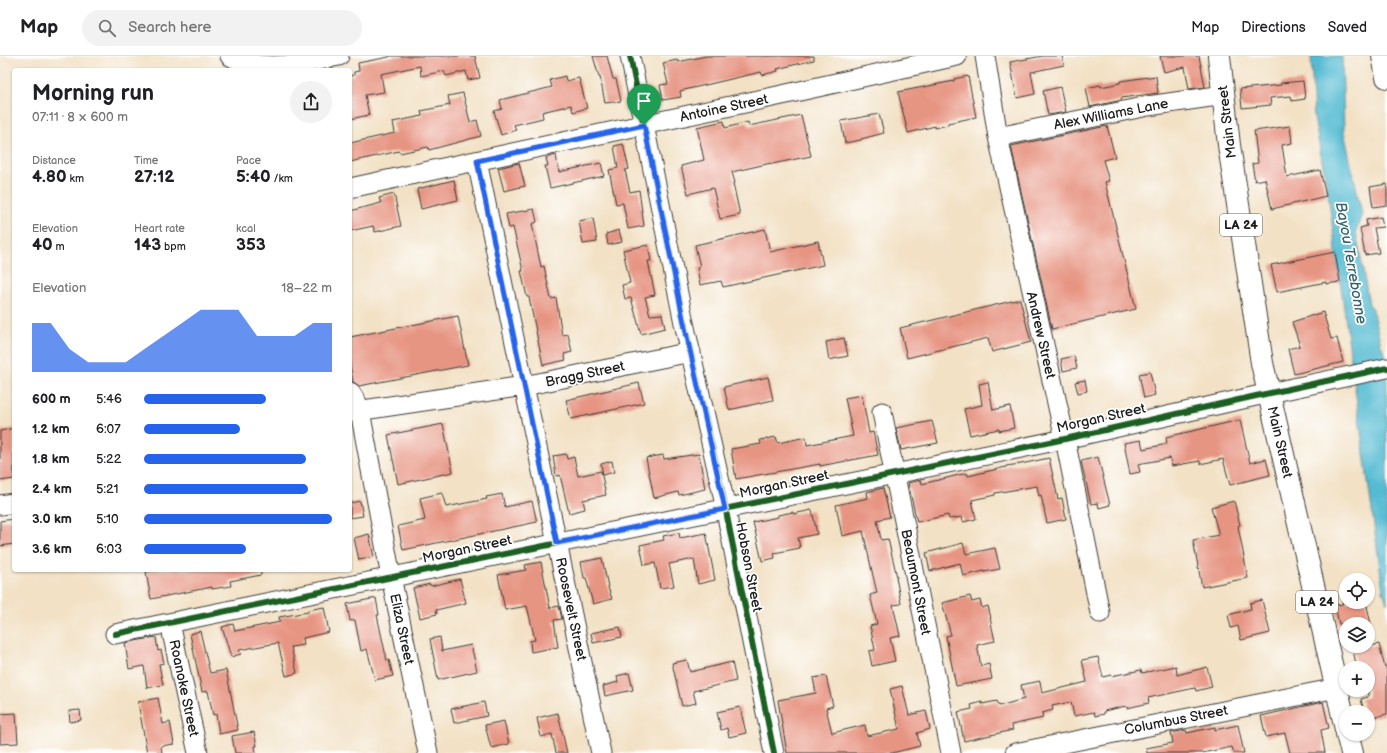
<!DOCTYPE html>
<meta charset="utf-8">
<style>
:root{--surface:#fff;--page:#f2f2f2;--text:#202124;--muted:#757577;--line:#e0e0e0;--accent:#2563eb}
body{margin:0;font-family:"Balsamiq Sans",sans-serif;background:var(--page);color:var(--text);height:100vh;display:flex;flex-direction:column;font-size:15px;white-space:nowrap}
*{box-sizing:border-box;margin:0}
p{font-size:13px;color:var(--muted)}
.icon{flex:none;width:22px;height:22px;fill:none;stroke:currentColor;stroke-width:2;stroke-linecap:round;stroke-linejoin:round}
.map{position:relative;flex:1;overflow:hidden}
.drawer{position:absolute;left:12px;top:12px;width:340px;height:504px;display:flex;flex-direction:column;background:var(--surface);border-radius:4px;box-shadow:0 1px 3px #0004}
.drawer>*{flex:none}
.fabs{position:absolute;left:1339px;top:517px;display:grid;gap:8px}
.fabs a{display:grid;place-items:center;width:36px;height:36px;border-radius:50%;background:var(--surface);box-shadow:0 1px 3px #0004;font-size:20px}
.pin{position:absolute;display:grid;place-items:center;width:34px;height:34px;color:#fff;margin:-41px -17px;border-radius:50% 50% 50% 0;rotate:-45deg;box-shadow:0 0 4px #0007}
.pin .icon{rotate:45deg}
.round{display:grid;place-items:center;flex:none;width:42px;height:42px;border-radius:21px;background:var(--page)}
.head{display:flex;align-items:center;justify-content:space-between;height:68px;padding:0 20px}
h1{font-size:22px;font-weight:800;line-height:30px}
.figures{display:grid;grid-template-columns:repeat(3,1fr);gap:6px;height:68px;padding:4px 20px}
.figures div{display:grid;align-content:center}
.figures b{font-size:17px;font-weight:800}
.figures small{font-size:11px;font-weight:400}
.figures p{font-size:11px}
.chart{height:112px;padding:8px 20px}
.chart p{display:flex;justify-content:space-between}
.chart svg{width:100%;height:72px;margin-top:4px;fill:var(--accent);opacity:.7}
ul{padding:0 20px;list-style:none;font-size:13px}
li{display:grid;grid-template-columns:64px 48px 1fr;align-items:center;height:30px}
li i{height:10px;border-radius:5px;background:var(--accent)}
header{display:flex;align-items:center;gap:24px;box-sizing:border-box;height:56px;padding:0 20px;background:var(--surface);border-bottom:1px solid var(--line)}
header strong{font-size:19px}
nav{display:flex;gap:22px;margin-inline-start:auto;font-size:14px}
.search{width:280px;height:36px;background:var(--page);display:flex;align-items:center;gap:10px;box-sizing:border-box;padding:0 14px;border-radius:22px;color:var(--muted);font-size:15px}
.map>svg:first-child{display:block}
</style>
<header>
<strong>Map</strong>
<div class="search"><svg class="icon" aria-label="search" viewBox="0 0 24 24"><circle cx="10" cy="10" r="6"/><path d="M15 15l6 6"/></svg>Search here</div>
<nav><a>Map</a><a>Directions</a><a>Saved</a></nav>
</header>
<div class="map">
<svg width="1387" height="697" viewBox="0 0 1387 697">
<rect width="100%" height="100%" fill="#fff"/>
<filter id="ink" filterUnits="userSpaceOnUse"><feTurbulence type="fractalNoise" baseFrequency=".025" numOctaves="2"/><feDisplacementMap in="SourceGraphic" scale="8" xChannelSelector="R" yChannelSelector="G"/><feConvolveMatrix kernelMatrix="1 2 1 2 8 2 1 2 1" color-interpolation-filters="sRGB"/></filter>
<filter id="wash" filterUnits="userSpaceOnUse"><feTurbulence type="fractalNoise" baseFrequency=".012" numOctaves="4" result="noise"/><feDisplacementMap in="SourceGraphic" scale="16" xChannelSelector="R" yChannelSelector="G"/><feGaussianBlur stdDeviation="0.9" result="paint"/><feColorMatrix in="noise" values="0 0 0 0 0 0 0 0 0 0 0 0 0 0 0 0 0 1.4 0 .05"/><feComposite in="paint" operator="in"/></filter>
<g filter="url(#wash)">
<rect width="100%" height="100%" fill="#f2e1c5"/>
<path fill="#54bbd2" stroke="#386c77" d="M 1311,0 L 1342,0 L 1344,76 L 1362,158 L 1356,175 L 1369,248 L 1372,253 L 1381,289 L 1387,302 L 1387,547 L 1383,535 L 1378,498 L 1327,131 L 1314,62 Z"/>
<g id="blocks">
<path fill="#e79583" d="M 389,0 L 475,0 L 480,22 L 468,24 L 466,15 L 446,20 L 444,15 L 421,20 L 420,10 L 381,18 L 384,36 L 365,39 L 369,59 L 350,63 L 350,20 L 354,19 L 354,16 L 359,15 L 358,7 L 389,1 Z
M 593,0 L 607,0 L 613,23 L 616,23 L 621,45 L 605,47 L 600,21 L 599,21 Z
M 706,0 L 814,0 L 814,4 L 777,13 L 778,15 L 762,19 L 761,16 L 680,35 L 681,41 L 663,44 L 660,29 L 668,28 L 663,7 L 677,4 L 678,6 Z
M 1043,0 L 1062,0 L 1064,9 L 1031,16 L 1035,38 L 1017,42 L 1010,6 Z
M 1160,0 L 1199,0 L 1205,31 L 1189,33 L 1185,11 L 1164,16 Z
M 565,20 L 566,25 L 579,22 L 587,52 L 573,56 L 571,49 L 542,56 L 543,62 L 514,69 L 516,74 L 501,79 L 494,55 L 502,53 L 500,44 L 552,31 L 550,24 Z
M 968,20 L 976,61 L 948,67 L 948,69 L 935,72 L 935,70 L 908,77 L 898,36 L 954,25 L 954,23 Z
M 1156,20 L 1158,37 L 1121,42 L 1122,44 L 1090,51 L 1086,32 L 1100,29 L 1101,31 L 1120,27 L 1120,25 Z
M 1303,25 L 1305,43 L 1292,45 L 1291,40 L 1270,42 L 1271,49 L 1242,52 L 1240,33 L 1281,29 L 1281,27 Z
M 1060,31 L 1066,56 L 1048,59 L 1043,35 Z
M 463,37 L 470,66 L 477,64 L 481,80 L 429,94 L 428,91 L 400,97 L 399,95 L 350,106 L 350,87 L 395,77 L 393,66 L 422,60 L 421,55 L 450,49 L 448,40 Z
M 879,58 L 884,77 L 861,83 L 861,84 L 845,87 L 841,65 Z
M 801,59 L 811,100 L 772,108 L 771,107 L 732,116 L 735,127 L 733,127 L 740,159 L 720,163 L 713,132 L 688,138 L 681,110 L 704,104 L 697,71 L 724,65 L 725,72 L 748,66 L 749,70 Z
M 1107,70 L 1115,101 L 1103,104 L 1109,125 L 1105,126 L 1136,253 L 1052,273 L 1011,90 Z
M 1290,70 L 1292,87 L 1282,89 L 1287,121 L 1320,114 L 1326,140 L 1272,153 L 1265,123 L 1255,125 L 1252,108 L 1258,107 L 1254,75 Z
M 623,88 L 629,113 L 625,114 L 630,136 L 639,134 L 644,170 L 628,173 L 623,147 L 616,148 L 609,114 L 618,112 L 614,90 Z
M 556,99 L 559,116 L 601,107 L 604,120 L 550,132 L 545,110 L 548,110 L 546,102 Z
M 519,107 L 525,130 L 504,135 L 498,112 Z
M 454,124 L 458,144 L 421,153 L 417,133 Z
M 1387,128 L 1387,149 L 1373,151 L 1370,131 Z
M 394,138 L 401,170 L 375,176 L 373,170 L 350,175 L 350,155 L 381,147 L 379,142 Z
M 534,153 L 537,166 L 532,168 L 541,211 L 544,210 L 551,243 L 556,242 L 562,279 L 568,278 L 572,296 L 564,298 L 566,304 L 543,309 L 529,241 L 527,241 L 521,215 L 523,215 L 513,171 L 509,172 L 506,158 Z
M 1381,161 L 1383,171 L 1374,172 L 1379,197 L 1365,199 L 1360,172 L 1367,170 L 1366,164 Z
M 593,162 L 597,186 L 583,188 L 579,165 Z
M 765,173 L 770,196 L 818,185 L 823,209 L 723,231 L 721,225 L 700,229 L 697,212 L 700,211 L 695,189 Z
M 619,174 L 622,186 L 608,189 L 606,178 Z
M 648,189 L 651,205 L 648,205 L 655,239 L 645,241 L 650,259 L 662,258 L 665,272 L 641,278 L 631,242 L 625,243 L 622,229 L 630,227 L 623,194 Z
M 1335,196 L 1340,226 L 1326,228 L 1326,226 L 1277,236 L 1271,209 Z
M 1020,243 L 1031,286 L 992,296 L 988,282 L 907,302 L 900,272 Z
M 1323,256 L 1331,283 L 1337,282 L 1343,306 L 1294,318 L 1288,293 L 1300,290 L 1292,266 Z
M 458,260 L 468,309 L 359,330 L 353,326 L 350,309 L 350,281 Z
M 844,282 L 848,300 L 829,304 L 826,286 Z
M 1074,300 L 1077,312 L 1063,315 L 1061,303 Z
M 1150,316 L 1155,339 L 1144,342 L 1139,318 Z
M 768,321 L 773,344 L 729,354 L 724,331 Z
M 1085,324 L 1087,335 L 1078,337 L 1075,326 Z
M 988,326 L 993,354 L 1010,350 L 1014,372 L 999,375 L 999,373 L 970,379 L 964,353 L 982,349 L 979,328 Z
M 639,327 L 644,347 L 571,363 L 566,344 Z
M 862,339 L 869,377 L 873,376 L 878,399 L 820,410 L 820,408 L 736,423 L 731,393 L 761,388 L 760,384 L 776,381 L 778,387 L 806,381 L 807,389 L 853,380 L 845,342 Z
M 1240,364 L 1250,407 L 1266,403 L 1270,419 L 1230,429 L 1223,403 L 1200,408 L 1200,405 L 1172,410 L 1170,402 L 1138,408 L 1140,416 L 1130,418 L 1124,387 L 1141,384 L 1143,393 L 1167,388 L 1166,381 Z
M 932,365 L 938,387 L 901,394 L 896,372 Z
M 443,368 L 453,416 L 398,428 L 388,379 Z
M 14,372 L 14,423 L 0,425 L 0,375 Z
M 566,398 L 567,403 L 574,401 L 578,420 L 601,415 L 606,439 L 583,444 L 585,453 L 569,457 L 560,419 L 556,420 L 553,400 Z
M 699,398 L 705,433 L 679,439 L 678,436 L 654,442 L 646,402 L 663,399 L 664,403 Z
M 1098,401 L 1110,449 L 1099,452 L 1098,447 L 1091,448 L 1081,405 Z
M 1049,402 L 1058,443 L 1062,442 L 1066,463 L 1047,467 L 1041,439 L 1039,440 L 1037,430 L 995,437 L 995,439 L 972,444 L 976,463 L 963,466 L 962,461 L 949,463 L 948,459 L 917,466 L 908,427 L 921,424 L 922,428 L 967,417 L 968,420 L 1006,411 L 1006,410 L 1021,408 Z
M 612,405 L 614,416 L 603,419 L 601,408 Z
M 883,432 L 890,461 L 877,464 L 881,484 L 888,483 L 897,521 L 896,521 L 901,548 L 893,549 L 900,580 L 890,582 L 895,605 L 872,610 L 869,595 L 875,594 L 870,570 L 877,568 L 870,539 L 877,537 L 871,511 L 863,475 L 842,480 L 836,449 L 868,442 L 867,436 Z
M 442,437 L 446,451 L 487,443 L 486,441 L 502,438 L 505,451 L 532,445 L 537,466 L 403,494 L 398,470 L 425,464 L 420,442 Z
M 360,445 L 363,460 L 350,462 L 350,447 Z
M 1234,445 L 1240,469 L 1238,470 L 1248,522 L 1202,531 L 1193,484 L 1219,479 L 1211,451 Z
M 812,454 L 817,478 L 798,482 L 800,492 L 774,497 L 775,502 L 762,505 L 753,466 L 778,461 L 778,459 L 793,456 L 793,458 Z
M 14,463 L 14,488 L 0,490 L 0,465 Z
M 679,477 L 680,482 L 706,477 L 715,524 L 698,528 L 694,503 L 669,508 L 674,530 L 660,532 L 655,507 L 644,509 L 640,489 L 664,484 L 663,480 Z
M 369,478 L 374,501 L 359,504 L 354,482 Z
M 963,487 L 966,498 L 995,492 L 1000,513 L 984,516 L 984,515 L 963,520 L 960,507 L 930,515 L 926,497 Z
M 602,502 L 608,531 L 612,543 L 593,548 L 586,522 L 584,522 L 581,506 Z
M 541,506 L 550,552 L 559,550 L 562,563 L 554,564 L 558,591 L 531,596 L 530,585 L 535,584 L 527,550 L 505,554 L 498,519 L 526,514 L 525,509 Z
M 155,514 L 261,514 L 261,519 L 230,525 L 231,530 L 212,533 L 212,531 L 151,543 L 146,516 Z
M 460,523 L 466,547 L 436,554 L 437,558 L 420,562 L 413,532 L 430,528 L 431,530 Z
M 970,540 L 972,546 L 980,544 L 982,552 L 988,550 L 991,562 L 990,562 L 995,585 L 977,589 L 981,610 L 989,608 L 992,623 L 956,630 L 946,580 L 951,579 L 942,547 Z
M 376,542 L 379,559 L 377,559 L 387,605 L 389,604 L 393,620 L 375,624 L 367,593 L 361,595 L 355,564 L 350,565 L 347,548 Z
M 1262,544 L 1270,577 L 1241,584 L 1238,570 L 1231,572 L 1228,559 L 1251,553 L 1250,547 Z
M 1342,546 L 1366,546 L 1371,568 L 1339,568 L 1335,549 L 1343,548 Z
M 324,551 L 329,576 L 303,582 L 304,589 L 291,591 L 297,617 L 286,620 L 278,587 L 239,594 L 241,598 L 231,601 L 222,571 L 233,568 L 235,575 L 280,566 L 279,561 L 308,556 L 308,554 Z
M 620,571 L 622,581 L 593,587 L 591,577 Z
M 200,575 L 210,617 L 226,614 L 238,674 L 219,678 L 216,658 L 213,659 L 208,635 L 202,636 L 190,578 Z
M 156,581 L 158,595 L 161,594 L 164,607 L 159,608 L 163,629 L 147,632 L 144,610 L 129,613 L 125,587 Z
M 440,581 L 442,595 L 471,589 L 477,615 L 438,624 L 430,583 Z
M 1379,588 L 1385,612 L 1387,611 L 1387,658 L 1368,663 L 1368,656 L 1364,656 L 1361,643 L 1368,641 L 1368,612 L 1357,612 L 1352,590 L 1371,590 Z
M 1098,601 L 1103,621 L 1111,619 L 1111,620 L 1141,614 L 1142,617 L 1176,610 L 1177,619 L 1207,611 L 1212,631 L 1196,635 L 1195,632 L 1148,642 L 1149,647 L 1127,652 L 1126,650 L 1104,655 L 1104,658 L 1095,660 L 1094,656 L 1074,660 L 1071,646 L 1052,650 L 1053,654 L 1042,657 L 1043,662 L 1011,669 L 1013,674 L 964,685 L 958,656 L 972,653 L 971,649 L 982,646 L 982,648 L 997,645 L 999,650 L 1024,643 L 1021,629 L 1040,625 L 1042,637 L 1087,626 L 1082,604 Z
M 687,604 L 690,616 L 732,606 L 736,625 L 693,635 L 696,647 L 682,650 L 672,607 Z
M 629,617 L 633,634 L 605,640 L 603,630 L 618,626 L 617,620 Z
M 826,620 L 833,650 L 826,652 L 832,677 L 865,669 L 867,680 L 899,673 L 890,633 L 902,630 L 909,659 L 926,655 L 930,673 L 917,677 L 920,690 L 892,697 L 787,697 L 778,644 L 816,637 L 813,622 Z
M 158,642 L 163,668 L 170,666 L 174,688 L 161,690 L 162,697 L 147,697 L 138,646 Z
M 484,646 L 487,660 L 454,667 L 451,653 Z
M 1323,646 L 1329,672 L 1321,674 L 1325,697 L 1290,697 L 1285,677 L 1266,681 L 1261,660 Z
M 740,651 L 746,677 L 729,681 L 727,672 L 721,674 L 717,656 Z
M 80,654 L 81,664 L 70,666 L 69,655 Z
M 16,657 L 18,687 L 0,688 L 0,658 Z
M 558,657 L 567,697 L 556,697 L 552,678 L 541,681 L 537,662 Z
M 504,665 L 509,688 L 491,692 L 485,669 Z
M 1238,669 L 1244,697 L 1234,697 L 1232,691 L 1202,697 L 1147,697 L 1146,692 L 1173,687 L 1171,677 L 1186,674 L 1187,677 L 1215,671 L 1215,674 Z
M 254,676 L 257,690 L 255,690 L 256,697 L 235,697 L 232,680 Z"/>
</g>
</g>
<g filter="url(#ink)">
<use href="#blocks" fill-opacity="0" stroke="#3c3a35" stroke-width="1"/>
<g fill="none" stroke-linecap="round" stroke-linejoin="round">
<g stroke="#3c3a35" stroke-width="21">
<path id="minor" d="M 230,0 C 235,2 241,6 247,7 C 278,14 309,6 339,0
M 630,0 L 684,267 L 722,435 L 774,697
M 985,0 L 998,81 L 1065,383 L 1100,557
M 998,81 L 1148,50 L 1224,39
M 477,105 L 601,697
M 350,132 L 782,39 L 957,0
M 350,336 L 357,347 L 360,355 L 391,521 L 428,697
M 350,356 L 524,330 L 691,296
M 882,356 L 951,697
M 0,449 L 14,447
M 170,567 L 198,697
M 115,578 L 1065,383 L 1256,340 L 1387,312
M 1015,697 L 1337,632"/>
</g>
<g stroke="#3c3a35" stroke-width="24">
<path id="major" d="M 1219,0 L 1229,89 L 1262,307 L 1346,673
M 1383,0 L 1387,21
M 1347,678 L 1352,697"/>
</g>
<use href="#minor" stroke="#fff" stroke-width="19"/>
<use href="#major" stroke="#fff" stroke-width="22"/>
<g stroke="#fff" stroke-width="8">
<path id="cycleway" d="M 630,0 L 684,267 L 722,435 L 774,697
M 115,578 L 1065,383 L 1256,340 L 1387,312"/>
</g>
<use href="#cycleway" stroke="#1b5e20" stroke-width="6"/>
</g>
</g>
<g fill="none" stroke-linecap="round" stroke-linejoin="round" filter="url(#ink)">
<g stroke="#fff" stroke-width="8">
<path id="route" d="M 644,69 L 684,267 L 725,453 L 557,487 L 477,105 Z"/>
</g>
<use href="#route" stroke="#2563eb" stroke-width="5"/>
</g>
<g text-anchor="middle" dominant-baseline="central" stroke-width="3.5" stroke-linejoin="round" paint-order="stroke">
<g fill="#fff" stroke="#606060" stroke-width="1">
<rect x="1220" y="158" width="42" height="22" rx="3"/>
<rect x="1296" y="535" width="42" height="22" rx="3"/>
</g>
<g font-size="13" font-weight="bold" fill="#1c1c1c">
<text x="1241" y="169">LA 24</text>
<text x="1317" y="546">LA 24</text>
</g>
<g font-size="14" fill="#1c1c1c" stroke="#fff">
<text transform="translate(724 52) rotate(-12)">Antoine Street</text>
<text transform="translate(1111 58) rotate(-11)">Alex Williams Lane</text>
<text transform="translate(1227 66) rotate(-97)">Main Street</text>
<text transform="translate(1041 279) rotate(77)">Andrew Street</text>
<text transform="translate(585 318) rotate(-12)">Bragg Street</text>
<text transform="translate(1101 362) rotate(-13)">Morgan Street</text>
<text transform="translate(1280 386) rotate(77)">Main Street</text>
<text transform="translate(784 428) rotate(-12)">Morgan Street</text>
<text transform="translate(467 493) rotate(-12)">Morgan Street</text>
<text transform="translate(749 511) rotate(79)">Hobson Street</text>
<text transform="translate(916 526) rotate(79)">Beaumont Street</text>
<text transform="translate(571 553) rotate(78)">Roosevelt Street</text>
<text transform="translate(402 573) rotate(78)">Eliza Street</text>
<text transform="translate(184 632) rotate(78)">Roanoke Street</text>
<text transform="translate(1176 664) rotate(-11)">Columbus Street</text>
</g>
<g font-size="15" font-style="italic" fill="#35646e" stroke="#fff">
<text transform="translate(1351 207) rotate(80)">Bayou Terrebonne</text>
</g>
</g>
</svg>
<div class="fabs">
<a><svg class="icon" aria-label="locate" viewBox="0 0 24 24"><circle cx="12" cy="12" r="6"/><path d="M12 2v4M12 18v4M2 12h4M18 12h4"/></svg></a>
<a><svg class="icon" aria-label="layers" viewBox="0 0 24 24"><path d="M12 4l9 5-9 5-9-5zM3 14l9 5 9-5"/></svg></a>
<a>+</a>
<a>−</a>
</div>
<div class="pin" style="left:644px;top:69px;background:#1e9e55"><svg class="icon" aria-label="arrive" viewBox="0 0 24 24"><path d="M6 21V4h12l-3 4 3 4H6"/></svg></div>
<section class="drawer">
<div class="head"><div><h1>Morning run</h1><p>07:11 · 8 × 600 m</p></div><a class="round"><svg class="icon" aria-label="share" viewBox="0 0 24 24"><path d="M12 15V3M7 8l5-5 5 5M5 13v7h14v-7"/></svg></a></div>
<div class="figures">
<div><p>Distance</p><b>4.80<small> km</small></b></div>
<div><p>Time</p><b>27:12</b></div>
<div><p>Pace</p><b>5:40<small> /km</small></b></div>
</div>
<div class="figures">
<div><p>Elevation</p><b>40<small> m</small></b></div>
<div><p>Heart rate</p><b>143<small> bpm</small></b></div>
<div><p>kcal</p><b>353</b></div>
</div>
<div class="chart"><p><span>Elevation</span>18–22 m</p>
<svg viewBox="0 0 160 44" preserveAspectRatio="none"><path d="M0 44V14L10 14L20 30L30 38L40 38L50 38L60 30L70 22L80 14L90 6L100 6L110 6L120 22L130 22L140 22L150 14L160 14V44z"/></svg>
</div>
<ul>
<li><b>600 m</b>5:46<i style="width:65%"></i></li>
<li><b>1.2 km</b>6:07<i style="width:51%"></i></li>
<li><b>1.8 km</b>5:22<i style="width:86%"></i></li>
<li><b>2.4 km</b>5:21<i style="width:87%"></i></li>
<li><b>3.0 km</b>5:10<i style="width:100%"></i></li>
<li><b>3.6 km</b>6:03<i style="width:54%"></i></li>
</ul>
</section>
</div>
